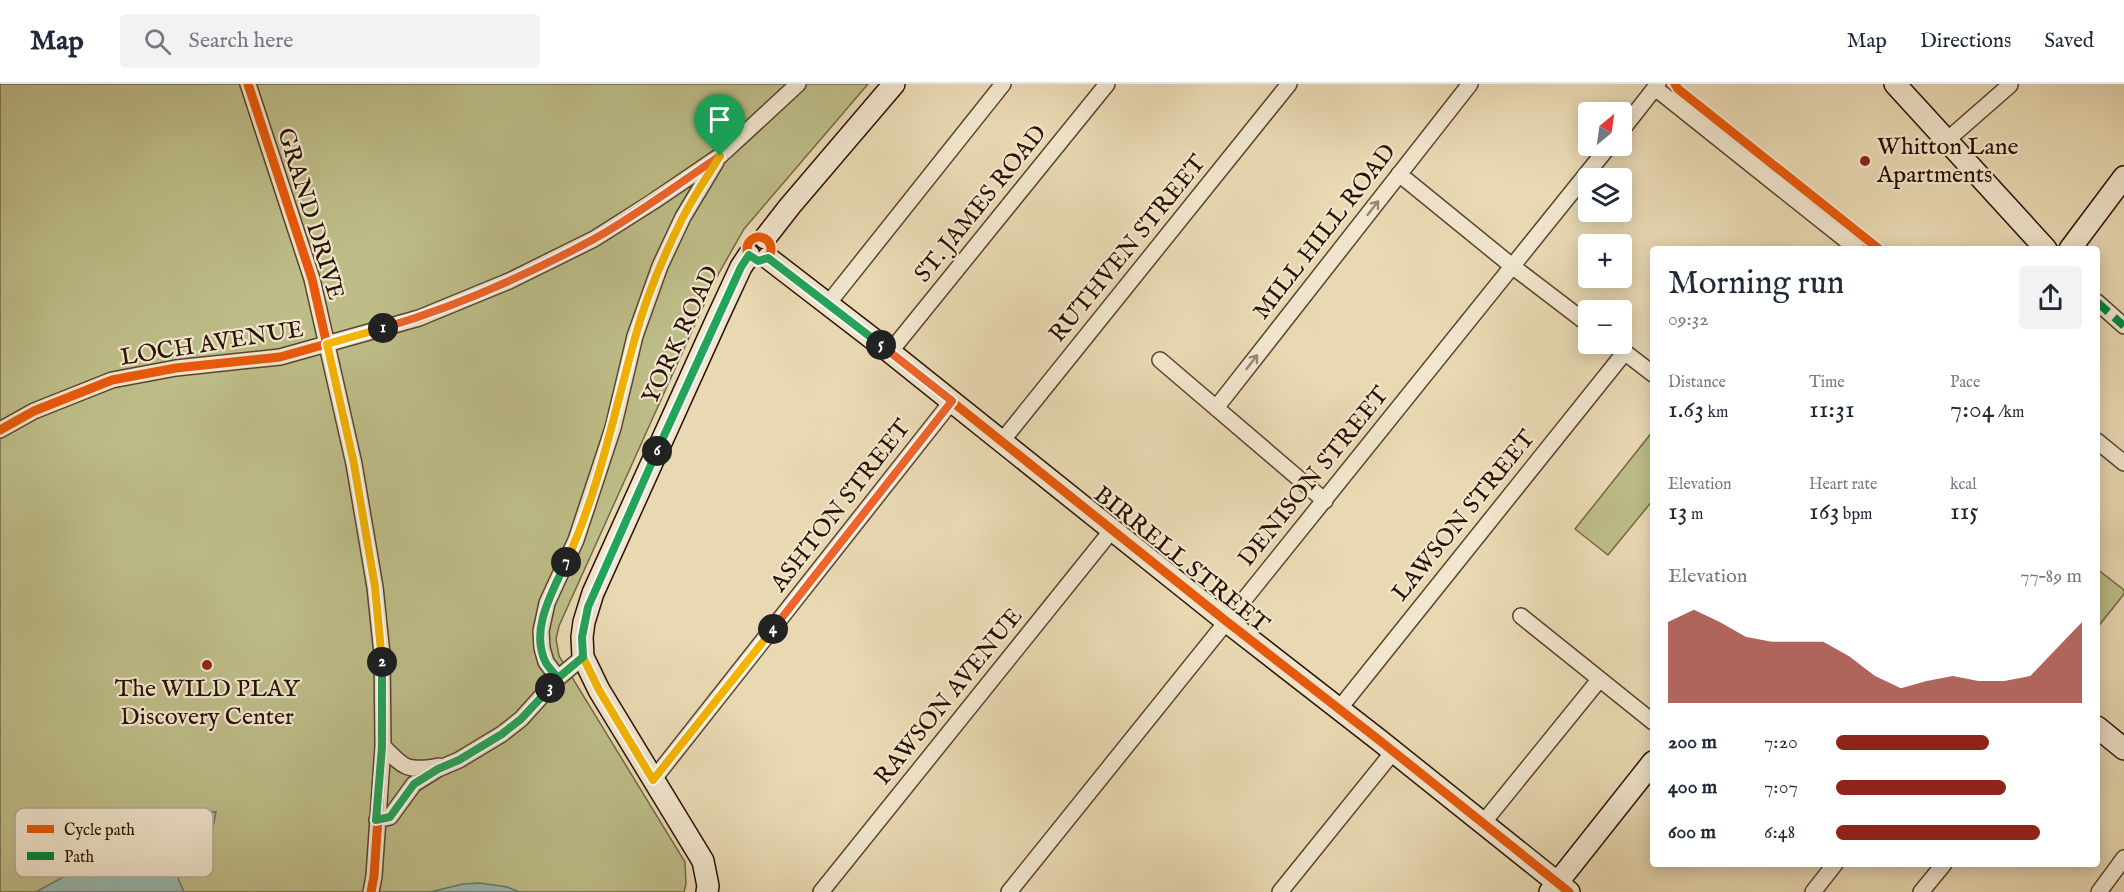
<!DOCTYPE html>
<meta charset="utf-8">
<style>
:root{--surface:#fff;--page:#f2f2f3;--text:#1f2937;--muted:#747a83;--line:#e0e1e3;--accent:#8f2418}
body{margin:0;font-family:"IM FELL English",serif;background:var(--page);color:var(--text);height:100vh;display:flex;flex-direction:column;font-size:22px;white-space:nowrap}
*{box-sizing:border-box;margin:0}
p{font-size:20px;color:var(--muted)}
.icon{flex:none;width:33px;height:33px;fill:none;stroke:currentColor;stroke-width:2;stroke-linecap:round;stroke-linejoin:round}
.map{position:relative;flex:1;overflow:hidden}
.side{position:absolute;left:1650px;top:162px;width:450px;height:621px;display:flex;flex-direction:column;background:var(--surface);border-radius:6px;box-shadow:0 3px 15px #0003}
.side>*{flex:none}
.needle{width:39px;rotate:29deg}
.controls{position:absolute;left:1578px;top:18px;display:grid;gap:12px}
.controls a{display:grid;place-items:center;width:54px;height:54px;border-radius:6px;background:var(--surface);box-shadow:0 3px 15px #0003;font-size:30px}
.pin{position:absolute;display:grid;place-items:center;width:51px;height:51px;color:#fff;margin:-62px -26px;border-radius:50% 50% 50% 0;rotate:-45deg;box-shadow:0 0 6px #0007}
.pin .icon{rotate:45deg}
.km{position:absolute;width:30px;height:30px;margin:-15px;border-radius:50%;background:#222;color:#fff;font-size:16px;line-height:30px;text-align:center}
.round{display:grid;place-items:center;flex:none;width:63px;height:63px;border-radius:6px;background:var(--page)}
.summary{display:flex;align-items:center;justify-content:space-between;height:102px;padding:0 18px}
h1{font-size:33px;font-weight:600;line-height:45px}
.metrics{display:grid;grid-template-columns:repeat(3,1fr);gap:9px;height:102px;padding:6px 18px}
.metrics div{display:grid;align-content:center}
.metrics b{font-size:26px;font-weight:600}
.metrics small{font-size:16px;font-weight:400}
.metrics p{font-size:16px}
.chart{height:168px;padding:12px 18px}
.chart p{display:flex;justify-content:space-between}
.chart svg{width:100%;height:108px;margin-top:6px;fill:var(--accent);opacity:.7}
ul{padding:0 18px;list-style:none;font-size:20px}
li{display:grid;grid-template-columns:96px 72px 1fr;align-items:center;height:45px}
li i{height:15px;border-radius:8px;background:var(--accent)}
header{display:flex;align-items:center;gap:36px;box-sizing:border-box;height:84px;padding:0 30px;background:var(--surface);border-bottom:2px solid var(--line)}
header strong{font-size:28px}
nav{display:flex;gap:33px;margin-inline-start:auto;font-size:21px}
.search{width:420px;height:54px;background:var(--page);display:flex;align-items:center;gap:15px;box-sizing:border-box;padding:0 21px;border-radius:6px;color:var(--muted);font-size:22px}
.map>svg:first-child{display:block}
</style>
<header>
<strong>Map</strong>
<div class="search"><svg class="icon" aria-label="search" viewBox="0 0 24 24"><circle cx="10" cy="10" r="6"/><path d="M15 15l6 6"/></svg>Search here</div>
<nav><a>Map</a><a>Directions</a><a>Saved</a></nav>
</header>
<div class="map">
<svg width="2124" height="808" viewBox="0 0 2124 808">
<rect width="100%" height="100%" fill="#e9d9b3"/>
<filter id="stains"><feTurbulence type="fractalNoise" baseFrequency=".00333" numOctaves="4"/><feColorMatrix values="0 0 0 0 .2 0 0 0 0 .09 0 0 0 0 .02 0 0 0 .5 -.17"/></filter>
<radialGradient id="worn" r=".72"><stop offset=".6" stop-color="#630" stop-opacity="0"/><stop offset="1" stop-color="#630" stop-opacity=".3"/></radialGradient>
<path fill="#bdbd88" stroke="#746844" stroke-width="1.5" d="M 0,0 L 868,0 L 744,145 L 715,196 L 559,542 L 556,555 L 559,572 L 685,778 L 686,800 L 684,808 L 0,808 Z
M 1653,347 L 1653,416 L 1608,471 L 1575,445 Z
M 2097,485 L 2124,506 L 2124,510 L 2097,544 Z"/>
<path fill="#98b9b2" stroke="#6c766b" stroke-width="1.5" d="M 199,727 L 216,728 L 210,758 L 193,763 L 196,774 L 192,781 L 182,783 L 178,794 L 184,808 L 36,808 L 126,759 L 181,733 Z
M 480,799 L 507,803 L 519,808 L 430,808 L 463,800 Z"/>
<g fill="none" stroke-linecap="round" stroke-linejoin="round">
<g stroke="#5a442d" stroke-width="18">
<path id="street" d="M 248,0 L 312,195 L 354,380 L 375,503 L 382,570 L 383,662 L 374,792 L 371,808
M 1655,4 L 1857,165
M 1622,46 L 1658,0
M 1946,57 L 2010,1
M 1399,90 L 1512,182 L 1588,240
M 2097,218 L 2124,242
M 827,221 L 1003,0
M 1614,260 L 1653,290
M 890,268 L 1107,0
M 1160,276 L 1325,417
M 1216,324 L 1470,0
M 0,346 L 34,327 L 112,296 L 176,284 L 280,273 L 419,234 L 509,197 L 594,155 L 654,117 L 720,72 L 798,0
M 1002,357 L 1289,0
M 2097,357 L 2124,379
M 1521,532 L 1653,638
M 558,594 L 546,578 L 542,564 L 541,547 L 547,519 L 576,456 L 613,344 L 635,252 L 660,182 L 683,133 L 716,78
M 1339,625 L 1625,268
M 383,662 C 404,684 407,688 439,682
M 653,696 L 952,317
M 377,736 L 390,733 L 414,700 L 438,685 L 459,676 L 502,650 L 521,635 L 558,594 L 583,573
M 1483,739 L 1599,596
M 821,808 L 1112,446
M 1009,808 L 1609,62
M 1280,808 L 1393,668
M 1813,808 L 1835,780
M 1921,808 L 1944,780
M 2099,808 L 2124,774"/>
</g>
<g stroke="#2a1200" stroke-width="24">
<path id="secondary" d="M 1895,0 L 2046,165
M 765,154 L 790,122 L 894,0
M 2070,165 L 2124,93
M 768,174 L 890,268 L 1226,537 L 1379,656 L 1569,808
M 2097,643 L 2124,665
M 707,808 L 708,802 L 703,777 L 599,606 L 583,573 L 582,553 L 584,538 L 593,509 L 716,237 L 741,183 L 749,171
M 1550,808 L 1653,678"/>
</g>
<use href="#street" stroke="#f1e6ce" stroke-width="15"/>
<use href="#secondary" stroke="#f1e6ce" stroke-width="21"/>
<path stroke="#00873e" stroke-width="8" stroke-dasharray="15 8" stroke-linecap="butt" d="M 2097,218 L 2124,242"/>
<g stroke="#f1e6ce" stroke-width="13">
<path id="cycleway" d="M 248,0 L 312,195 L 354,380 L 375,503 L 382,570 L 383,662 L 374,792 L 371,808
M 1675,0 L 1678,5 L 1879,165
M747 165a12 12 0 1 1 24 0a12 12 0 1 1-24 0Z
M 768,174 L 890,268 L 1226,537 L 1379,656 L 1569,808
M 0,346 L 34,327 L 112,296 L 176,284 L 280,273 L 419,234 L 509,197 L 594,155 L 720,72"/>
</g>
<use href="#cycleway" stroke="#e8590c" stroke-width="9"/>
</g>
<defs><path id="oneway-shaft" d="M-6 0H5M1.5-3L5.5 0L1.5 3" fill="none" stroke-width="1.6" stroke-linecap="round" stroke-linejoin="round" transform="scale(1.5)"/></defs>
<g stroke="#978771">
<use href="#oneway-shaft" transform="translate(1373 124) rotate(-52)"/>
<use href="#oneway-shaft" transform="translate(1252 278) rotate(-52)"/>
</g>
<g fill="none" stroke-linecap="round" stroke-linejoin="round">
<g stroke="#fff" stroke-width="12">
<path id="split-1" d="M 383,244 C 455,223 527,191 594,155 C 637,131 678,100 720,72"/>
</g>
<g stroke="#fff" stroke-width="12">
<path id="split-2" d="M 382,578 L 375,503 L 354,380 L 327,260 L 383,244"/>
</g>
<g stroke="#fff" stroke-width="12">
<path id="split-3" d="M 382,578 L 382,663 L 376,736 L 390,733 L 414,700 L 438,685 L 459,676 L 502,650 L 521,635 L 550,604"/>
</g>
<g stroke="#fff" stroke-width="12">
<path id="split-4" d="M 550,604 L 558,594 L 583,573 L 599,606 L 653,696 L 773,545"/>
</g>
<g stroke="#fff" stroke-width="12">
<path id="split-5" d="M 773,545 L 952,317 L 881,261"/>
</g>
<g stroke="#fff" stroke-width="12">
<path id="split-6" d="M 657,367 L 741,183 L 749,171 L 758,177 L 768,174 L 881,261"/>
</g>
<g stroke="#fff" stroke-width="12">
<path id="split-7" d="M 566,478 C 553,507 529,546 546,579 C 549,584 554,589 558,594 L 583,573 L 582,553 L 588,523 L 657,367"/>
</g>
<g stroke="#fff" stroke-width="12">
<path id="split-8" d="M 566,478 C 599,407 614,329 635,254 C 646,213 663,173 682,135 C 693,113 707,93 720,72"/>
</g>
<use href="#split-1" stroke="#f0652b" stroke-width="8"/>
<use href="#split-2" stroke="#f5b400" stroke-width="8"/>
<use href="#split-3" stroke="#22a559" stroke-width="8"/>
<use href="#split-4" stroke="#f5b400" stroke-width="8"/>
<use href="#split-5" stroke="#f0652b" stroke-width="8"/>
<use href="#split-6" stroke="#22a559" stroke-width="8"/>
<use href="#split-7" stroke="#22a559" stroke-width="8"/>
<use href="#split-8" stroke="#f5b400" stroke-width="8"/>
</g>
<g fill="#8f2418" stroke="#f1e6ce" stroke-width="2">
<circle cx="1865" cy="77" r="6"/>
<circle cx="207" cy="581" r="6"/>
</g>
<g text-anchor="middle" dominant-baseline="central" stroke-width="4.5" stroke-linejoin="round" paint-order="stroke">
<g font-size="24" fill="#2a1200" stroke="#f1e6ce" text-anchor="start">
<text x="1877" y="63">Whitton Lane<tspan x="1877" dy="28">Apartments</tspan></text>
<text x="207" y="605" text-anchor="middle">The WILD PLAY<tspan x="207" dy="28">Discovery Center</tspan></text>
</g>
<g font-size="24" fill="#2a1200" stroke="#f1e6ce">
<text transform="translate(981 120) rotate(-51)">ST. JAMES ROAD</text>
<text transform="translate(310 130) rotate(73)">GRAND DRIVE</text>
<text transform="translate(1325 148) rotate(-52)">MILL HILL ROAD</text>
<text transform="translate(1128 165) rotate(-51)">RUTHVEN STREET</text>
<text transform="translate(681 251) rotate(-65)">YORK ROAD</text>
<text transform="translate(212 260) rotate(-9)">LOCH AVENUE</text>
<text transform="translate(1314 393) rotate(-51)">DENISON STREET</text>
<text transform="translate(841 422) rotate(-52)">ASHTON STREET</text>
<text transform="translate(1464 432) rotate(-51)">LAWSON STREET</text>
<text transform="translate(1181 476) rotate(39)">BIRRELL STREET</text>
<text transform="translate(949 613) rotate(-51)">RAWSON AVENUE</text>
</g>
</g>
<rect x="15" y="724" width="198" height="69" rx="9" fill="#f1e6ce" stroke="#b5a690" stroke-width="1.5"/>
<rect x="27" y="741" width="27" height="8" fill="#e8590c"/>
<rect x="27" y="768" width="27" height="8" fill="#00873e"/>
<g font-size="16" fill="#2a1200">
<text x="64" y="751">Cycle path</text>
<text x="64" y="778">Path</text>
</g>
<rect width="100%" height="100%" filter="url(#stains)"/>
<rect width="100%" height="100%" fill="url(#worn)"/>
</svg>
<div class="controls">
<a><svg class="needle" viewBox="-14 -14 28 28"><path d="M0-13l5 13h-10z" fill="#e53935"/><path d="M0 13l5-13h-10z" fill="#747a83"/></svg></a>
<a><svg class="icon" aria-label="layers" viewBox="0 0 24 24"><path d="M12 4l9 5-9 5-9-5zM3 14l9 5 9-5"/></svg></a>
<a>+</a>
<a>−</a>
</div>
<div class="pin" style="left:720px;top:72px;background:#1e9e55"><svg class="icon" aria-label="arrive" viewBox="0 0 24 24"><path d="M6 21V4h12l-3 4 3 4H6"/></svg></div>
<b class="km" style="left:383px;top:244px">1</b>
<b class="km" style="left:382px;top:578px">2</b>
<b class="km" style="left:550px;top:604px">3</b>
<b class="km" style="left:773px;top:545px">4</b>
<b class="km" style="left:881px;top:261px">5</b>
<b class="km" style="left:657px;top:367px">6</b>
<b class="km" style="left:566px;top:478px">7</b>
<section class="side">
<div class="summary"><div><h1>Morning run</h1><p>09:32</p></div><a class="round"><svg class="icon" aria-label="share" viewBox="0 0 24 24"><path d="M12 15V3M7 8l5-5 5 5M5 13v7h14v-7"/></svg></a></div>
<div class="metrics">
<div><p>Distance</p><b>1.63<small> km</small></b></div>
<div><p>Time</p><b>11:31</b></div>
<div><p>Pace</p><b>7:04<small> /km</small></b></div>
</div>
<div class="metrics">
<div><p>Elevation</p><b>13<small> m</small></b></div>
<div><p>Heart rate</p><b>163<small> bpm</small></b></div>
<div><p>kcal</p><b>115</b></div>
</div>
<div class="chart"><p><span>Elevation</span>77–89 m</p>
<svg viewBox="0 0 160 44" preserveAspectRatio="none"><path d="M0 44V11L10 6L20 11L30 17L40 19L50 19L60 19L70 25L80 33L90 38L100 35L110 33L120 35L130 35L140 33L150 22L160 11V44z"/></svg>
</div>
<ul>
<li><b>200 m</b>7:20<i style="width:62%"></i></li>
<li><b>400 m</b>7:07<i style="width:69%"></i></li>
<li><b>600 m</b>6:48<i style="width:83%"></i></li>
</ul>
</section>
</div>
